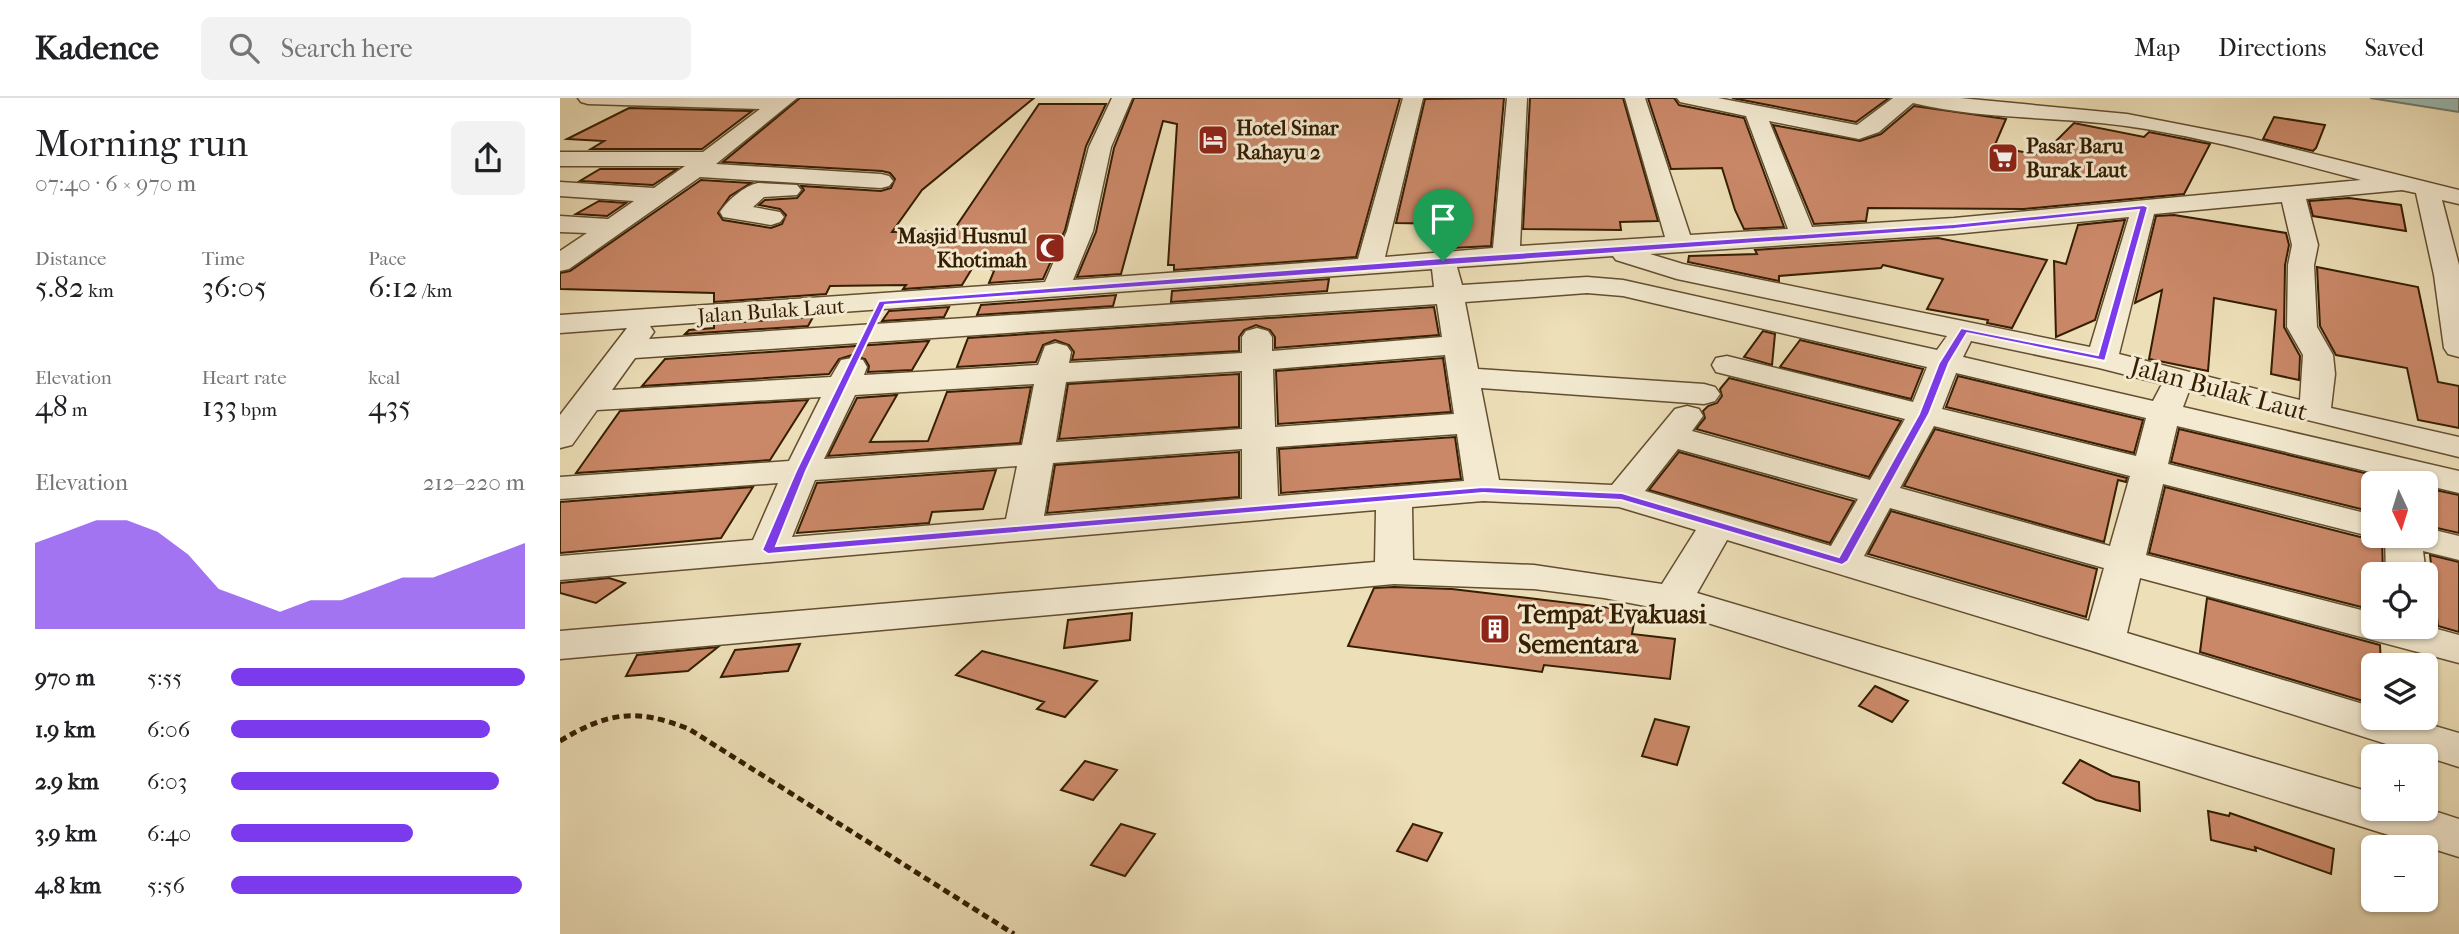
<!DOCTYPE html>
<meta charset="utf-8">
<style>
:root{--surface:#fff;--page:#f2f2f2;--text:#202124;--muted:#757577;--line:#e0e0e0;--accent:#7c3aed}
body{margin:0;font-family:"IM FELL French Canon",serif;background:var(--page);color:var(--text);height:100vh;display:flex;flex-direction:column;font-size:26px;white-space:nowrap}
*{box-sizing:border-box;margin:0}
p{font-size:23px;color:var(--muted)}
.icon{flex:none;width:38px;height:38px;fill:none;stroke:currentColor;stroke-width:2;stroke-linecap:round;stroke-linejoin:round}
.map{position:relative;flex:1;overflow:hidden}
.panel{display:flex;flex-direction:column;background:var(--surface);width:560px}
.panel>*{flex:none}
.needle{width:46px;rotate:176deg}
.fabs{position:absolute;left:1801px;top:373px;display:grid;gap:14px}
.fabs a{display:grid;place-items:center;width:77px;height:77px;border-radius:10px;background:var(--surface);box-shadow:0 2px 5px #0004;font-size:35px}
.pin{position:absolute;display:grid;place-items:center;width:60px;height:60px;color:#fff;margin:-72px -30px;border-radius:50% 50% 50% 0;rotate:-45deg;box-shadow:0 0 7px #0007}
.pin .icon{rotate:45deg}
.round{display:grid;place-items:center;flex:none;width:74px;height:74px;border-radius:10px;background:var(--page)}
.summary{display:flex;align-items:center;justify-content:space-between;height:119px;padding:0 35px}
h1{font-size:38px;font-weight:600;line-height:52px}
.metrics{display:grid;grid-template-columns:repeat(3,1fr);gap:10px;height:119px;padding:7px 35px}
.metrics div{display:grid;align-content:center}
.metrics b{font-size:30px;font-weight:600}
.metrics small{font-size:19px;font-weight:400}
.metrics p{font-size:19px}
.chart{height:196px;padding:14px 35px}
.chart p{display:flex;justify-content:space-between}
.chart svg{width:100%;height:126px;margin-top:7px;fill:var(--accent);opacity:.7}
ul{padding:0 35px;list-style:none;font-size:23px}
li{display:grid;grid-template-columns:112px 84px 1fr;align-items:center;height:52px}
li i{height:18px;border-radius:9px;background:var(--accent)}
header{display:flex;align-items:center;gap:42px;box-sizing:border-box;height:98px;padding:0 35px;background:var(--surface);border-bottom:2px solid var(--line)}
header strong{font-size:33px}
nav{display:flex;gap:38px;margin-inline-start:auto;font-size:24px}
.search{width:490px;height:63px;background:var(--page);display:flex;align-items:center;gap:18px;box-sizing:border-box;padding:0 24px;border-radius:10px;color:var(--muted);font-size:26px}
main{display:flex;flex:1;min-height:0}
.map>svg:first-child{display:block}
</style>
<header>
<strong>Kadence</strong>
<div class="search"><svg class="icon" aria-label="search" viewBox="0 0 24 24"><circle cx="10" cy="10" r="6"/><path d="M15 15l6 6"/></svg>Search here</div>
<nav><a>Map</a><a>Directions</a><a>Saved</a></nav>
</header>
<main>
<section class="panel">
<div class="summary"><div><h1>Morning run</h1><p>07:40 · 6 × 970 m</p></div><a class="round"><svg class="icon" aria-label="share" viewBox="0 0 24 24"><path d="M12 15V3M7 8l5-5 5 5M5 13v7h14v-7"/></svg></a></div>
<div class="metrics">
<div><p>Distance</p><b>5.82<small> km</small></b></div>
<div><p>Time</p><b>36:05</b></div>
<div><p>Pace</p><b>6:12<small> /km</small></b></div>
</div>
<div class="metrics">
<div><p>Elevation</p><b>48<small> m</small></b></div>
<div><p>Heart rate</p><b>133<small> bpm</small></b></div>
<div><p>kcal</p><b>435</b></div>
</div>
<div class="chart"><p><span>Elevation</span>212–220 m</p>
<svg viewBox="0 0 160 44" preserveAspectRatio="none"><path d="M0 44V14L10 10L20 6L30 6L40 10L50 18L60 30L70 34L80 38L90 34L100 34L110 30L120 26L130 26L140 22L150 18L160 14V44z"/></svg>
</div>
<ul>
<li><b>970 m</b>5:55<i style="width:100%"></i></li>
<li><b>1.9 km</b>6:06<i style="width:88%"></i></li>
<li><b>2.9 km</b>6:03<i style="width:91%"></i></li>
<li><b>3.9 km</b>6:40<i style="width:62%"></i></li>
<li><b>4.8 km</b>5:56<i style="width:99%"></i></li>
</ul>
</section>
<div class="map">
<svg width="1899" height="836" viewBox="0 0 1899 836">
<rect width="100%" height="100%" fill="#eddfb8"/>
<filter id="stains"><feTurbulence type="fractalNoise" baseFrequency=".00286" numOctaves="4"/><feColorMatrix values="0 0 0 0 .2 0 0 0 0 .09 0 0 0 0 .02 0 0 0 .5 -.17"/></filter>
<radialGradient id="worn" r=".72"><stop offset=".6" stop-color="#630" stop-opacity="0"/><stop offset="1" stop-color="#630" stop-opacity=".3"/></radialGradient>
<path fill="#9abcb5" stroke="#727d6d" stroke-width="2" d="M 1810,0 L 1899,0 L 1899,14 Z"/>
<path fill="#ca8868" stroke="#351e02" stroke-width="2" d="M 240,0 L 474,0 L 362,92 L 332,134 L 393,133 L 479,6 L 546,6 L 526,48 L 505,132 L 483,181 L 429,185 L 434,173 L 416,164 L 402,187 L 343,191 L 346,187 L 270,188 L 266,196 L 154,204 L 154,195 L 0,191 L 0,175 L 10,173 L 141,82 L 191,85 L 170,98 L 158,115 L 163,122 L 211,130 L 222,126 L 226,117 L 220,111 L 199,107 L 205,102 L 237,100 L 244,92 L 241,88 L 321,93 L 331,90 L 335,81 L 330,75 L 322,73 L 163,64 Z
M 574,0 L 840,0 L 796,159 L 614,172 L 614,167 L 608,167 L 617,26 L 603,23 L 561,176 L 517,179 L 536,134 L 554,50 Z
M 944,0 L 931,148 L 892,150 L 893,126 L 836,125 L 865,1 Z
M 970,0 L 1063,0 L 1098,123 L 1060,124 L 1061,132 L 963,131 Z
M 1088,0 L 1114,0 L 1119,7 L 1184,20 L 1224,129 L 1184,131 L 1175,112 L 1162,70 L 1111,71 Z
M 1172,0 L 1329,0 L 1296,24 Z
M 1354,8 L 1446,21 L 1434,49 L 1482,57 L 1514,25 L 1584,39 L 1589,34 L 1650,46 L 1624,96 L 1464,111 L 1308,110 L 1306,123 L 1254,126 L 1213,27 L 1300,43 L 1321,36 Z
M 69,10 L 192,13 L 142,51 L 31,51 L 44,43 L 7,41 Z
M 1714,19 L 1765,27 L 1756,50 L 1753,53 L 1703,41 Z
M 40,71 L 117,71 L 93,87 L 20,83 Z
M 1789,100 L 1841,107 L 1846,133 L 1753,118 L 1749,103 Z
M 39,103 L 66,105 L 47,118 L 16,116 Z
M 1614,117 L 1726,135 L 1729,147 L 1725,167 L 1724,229 L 1740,258 L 1739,282 L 1711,276 L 1716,212 L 1654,200 L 1648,273 L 1589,261 L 1602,192 L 1575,205 L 1596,118 Z
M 1565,122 L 1535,222 L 1496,239 L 1494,163 L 1506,166 L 1518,127 Z
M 1378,140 L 1487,162 L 1452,230 L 1427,225 L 1428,222 L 1367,211 L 1383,181 L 1323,167 L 1321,170 L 1219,178 L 1219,183 L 1128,164 L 1129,158 L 1197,156 L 1195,152 Z
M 1757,169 L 1858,189 L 1878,284 L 1899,288 L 1899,330 L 1858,322 L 1847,270 L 1776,257 L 1760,228 Z
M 769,181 L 767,193 L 611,204 L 612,193 Z
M 556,197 L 553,208 L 417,217 L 421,207 Z
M 389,209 L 384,219 L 322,223 L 329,213 Z
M 874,209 L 879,237 L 715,250 L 715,239 L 710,232 L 696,227 L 684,232 L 679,239 L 679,253 L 512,262 L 514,254 L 509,247 L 495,242 L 483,247 L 476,264 L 397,269 L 408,240 Z
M 253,219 L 248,228 L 125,236 L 129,232 L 154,230 L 154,226 Z
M 1203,233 L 1215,236 L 1212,267 L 1184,259 Z
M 1240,242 L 1363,271 L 1351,301 L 1220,269 Z
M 369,243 L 352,272 L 308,274 L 309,268 L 305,261 L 292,257 L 279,261 L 269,276 L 82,288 L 105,261 Z
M 883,260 L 891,314 L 718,326 L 716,273 Z
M 679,276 L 679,329 L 499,341 L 508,286 Z
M 1398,278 L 1583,322 L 1574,355 L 1386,309 Z
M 1169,280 L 1341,323 L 1309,379 L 1136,331 L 1145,320 L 1143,313 L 1148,308 L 1157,305 L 1162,298 L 1160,291 Z
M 471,289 L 460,345 L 268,358 L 297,300 L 337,297 L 310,344 L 368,343 L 387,294 Z
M 248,302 L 210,362 L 16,375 L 60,313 Z
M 1375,331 L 1567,380 L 1566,384 L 1558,382 L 1544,444 L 1344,388 Z
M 1619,331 L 1813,377 L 1813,414 L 1611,364 Z
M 895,339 L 901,381 L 721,395 L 719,351 Z
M 679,354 L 679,399 L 487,415 L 495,367 Z
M 1119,354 L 1294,403 L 1270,445 L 1089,392 Z
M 436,372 L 423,411 L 372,414 L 369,425 L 237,435 L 257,385 Z
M 193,389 L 161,440 L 0,455 L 0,404 Z
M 1605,389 L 1812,442 L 1822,440 L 1823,476 L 1813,476 L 1813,512 L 1589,455 Z
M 1866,390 L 1899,397 L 1899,435 L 1868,428 Z
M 1331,413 L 1537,471 L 1526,519 L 1308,456 Z
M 1870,457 L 1899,464 L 1899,534 L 1878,528 Z
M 49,480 L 65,485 L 36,505 L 0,495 L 0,485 Z
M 834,489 L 892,491 L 1076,513 L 1072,536 L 1115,541 L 1110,581 L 984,567 L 982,574 L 788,548 L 814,490 Z
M 1647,500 L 1820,547 L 1821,567 L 1813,567 L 1813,606 L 1640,554 Z
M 572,515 L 570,542 L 504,550 L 508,522 Z
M 240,546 L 228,573 L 161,579 L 175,552 Z
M 158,549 L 128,573 L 66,578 L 77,557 Z
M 422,553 L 500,573 L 537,583 L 505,619 L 477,611 L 484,604 L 396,577 Z
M 1315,588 L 1348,603 L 1332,624 L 1299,608 Z
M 1095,621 L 1129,629 L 1117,667 L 1082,658 Z
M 1520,662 L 1552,678 L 1579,684 L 1580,713 L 1536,702 L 1503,685 Z
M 525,663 L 557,672 L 533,702 L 501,692 Z
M 1648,713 L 1669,718 L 1670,715 L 1774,751 L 1771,776 L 1695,749 L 1696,753 L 1651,742 Z
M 561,726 L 595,736 L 565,778 L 531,767 Z
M 853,726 L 882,735 L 867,763 L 837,753 Z"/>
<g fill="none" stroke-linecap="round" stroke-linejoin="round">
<g stroke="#634e30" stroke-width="3">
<path id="minor" d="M 18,0 L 237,0 L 156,66 L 321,76 L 329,78 L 333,83 L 329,88 L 321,90 L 140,79 L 9,171 L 0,173 L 0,153 L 27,135 L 0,134 L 0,118 L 48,121 L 74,103 L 0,98 L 0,84 L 94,90 L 125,68 L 0,68 L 0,54 L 143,54 L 200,11 L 28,6 L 21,4 Z
M 552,0 L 572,0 L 551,49 L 533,133 L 513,182 L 798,161 L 843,0 L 863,0 L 825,159 L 933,150 L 947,0 L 967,0 L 960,148 L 1105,139 L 1065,0 L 1085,0 L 1130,137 L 1228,131 L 1186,18 L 1120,4 L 1117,0 L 1158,0 L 1297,27 L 1333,0 L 1400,0 L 1567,16 L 1690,40 L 1899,92 L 1899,106 L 1882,102 L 1899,167 L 1899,259 L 1888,256 L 1884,250 L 1874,177 L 1856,95 L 1842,92 L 1746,101 L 1758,147 L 1754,167 L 1757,229 L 1773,257 L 1775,276 L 1771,310 L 1899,339 L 1899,359 L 1629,293 L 1623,309 L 1899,373 L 1899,395 L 1617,328 L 1608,366 L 1813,417 L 1813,438 L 1820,438 L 1813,439 L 1603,386 L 1586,457 L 1813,515 L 1813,528 L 1866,528 L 1899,537 L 1899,565 L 1580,480 L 1567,535 L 1813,609 L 1813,620 L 1847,620 L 1899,635 L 1899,669 L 1529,552 L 1167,442 L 1137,495 L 1813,695 L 1813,710 L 1865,710 L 1899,721 L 1899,759 L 1106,512 L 1044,500 L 974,491 L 834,486 L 0,561 L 0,533 L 815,464 L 816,412 L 0,482 L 0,458 L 193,442 L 218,385 L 0,401 L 0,379 L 229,363 L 261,299 L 37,312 L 12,347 L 0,350 L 0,317 L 67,230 L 0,235 L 0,217 L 485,184 L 507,133 L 529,49 ZM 1353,5 C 1422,22 1496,18 1566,28 C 1645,39 1724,62 1801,82 L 1394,120 L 1252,129 L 1209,23 L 1299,41 L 1319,34 ZM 1722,104 L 1732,147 L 1728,167 L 1727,229 L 1743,257 L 1740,302 L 1559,256 L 1594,116 ZM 1569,119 L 1530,249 L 1123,166 L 1090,156 L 1394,136 ZM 1053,158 L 1056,162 L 1117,181 L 1387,238 L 1377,252 L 1063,182 L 1027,179 L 902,187 L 897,169 ZM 872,171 L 874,189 L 89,241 L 94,234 L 90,228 ZM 1027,195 L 1063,198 L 1367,269 L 1353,304 L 1167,258 L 1156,260 L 1152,267 L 1156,274 L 1345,321 L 1310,382 L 1132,333 L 1143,318 L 1139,311 L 1127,308 L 1115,311 L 1052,387 L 939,382 L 921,290 L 1144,306 L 1155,303 L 1160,296 L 1155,289 L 1144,286 L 918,271 L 905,204 ZM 877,206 L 882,239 L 712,253 L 712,239 L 708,233 L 697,230 L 686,233 L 682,239 L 682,255 L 509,265 L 511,254 L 507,248 L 496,245 L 485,248 L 478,267 L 304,277 L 307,269 L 303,262 L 292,260 L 281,262 L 271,279 L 52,292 L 75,260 ZM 1411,243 L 1539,270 L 1602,286 L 1593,303 L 1403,259 ZM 885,257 L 894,316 L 715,329 L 713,271 ZM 682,273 L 682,331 L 496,344 L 506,284 ZM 1396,275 L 1586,320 L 1576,358 L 1382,311 ZM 474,286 L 462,347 L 264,361 L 295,297 ZM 1374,328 L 1570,378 L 1550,448 L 1340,390 ZM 897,336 L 904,383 L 718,398 L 716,349 ZM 682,351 L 682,401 L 484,418 L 493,365 ZM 1118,351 L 1298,401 L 1271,448 L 1085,393 ZM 457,368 L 446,421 L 232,439 L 255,382 ZM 923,403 L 1059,409 L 1136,432 L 1102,486 L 974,467 L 853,462 L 852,409 ZM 1330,410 L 1544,470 L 1529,523 L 1304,458 Z
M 198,85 L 237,87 L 241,92 L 237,97 L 204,99 L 193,109 L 220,114 L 224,119 L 220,124 L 211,127 L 163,119 L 160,114 C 168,102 184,88 198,85 Z
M 1866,430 L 1899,438 L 1899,462 L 1863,453 L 1866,476 L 1826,476 L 1825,438 L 1866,438 Z"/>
</g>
<path stroke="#351e02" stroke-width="5" stroke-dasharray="7 4.5" stroke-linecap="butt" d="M 0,643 C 48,614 76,610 129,631 L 454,836"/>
<use href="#minor" fill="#f3ead1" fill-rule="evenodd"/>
</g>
<path fill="#7c3aed" stroke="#fff" stroke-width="2" fill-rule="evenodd" d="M 1584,107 L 1588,109 L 1545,263 L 1407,235 L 1389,265 L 1369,316 L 1288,463 L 1282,467 L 1061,402 L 923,395 L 208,456 L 202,452 L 236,373 L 319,203 L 883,160 L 1394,126 ZM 1579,112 L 1538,257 L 1401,230 L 1379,265 L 1359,316 L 1279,459 L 1062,395 L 923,389 L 216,448 L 246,373 L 325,207 L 1394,131 Z"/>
<defs>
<g id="hotel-square" transform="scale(1.575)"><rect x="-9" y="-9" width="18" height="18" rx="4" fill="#8f2418" stroke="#f3ead1"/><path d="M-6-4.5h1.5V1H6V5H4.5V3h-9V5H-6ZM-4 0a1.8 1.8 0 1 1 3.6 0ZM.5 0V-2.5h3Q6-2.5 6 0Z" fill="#fff"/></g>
<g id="supermarket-square" transform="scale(1.575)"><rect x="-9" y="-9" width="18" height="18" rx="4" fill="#8f2418" stroke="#f3ead1"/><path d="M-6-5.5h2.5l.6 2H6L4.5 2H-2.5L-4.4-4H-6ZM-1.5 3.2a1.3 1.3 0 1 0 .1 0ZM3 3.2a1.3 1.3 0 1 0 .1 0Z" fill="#fff"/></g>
<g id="mosque-square" transform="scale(1.575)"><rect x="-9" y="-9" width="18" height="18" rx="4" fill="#8f2418" stroke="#f3ead1"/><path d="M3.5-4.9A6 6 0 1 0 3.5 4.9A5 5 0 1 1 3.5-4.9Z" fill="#fff"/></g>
<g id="building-square" transform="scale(1.575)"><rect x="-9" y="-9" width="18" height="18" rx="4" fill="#8f2418" stroke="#f3ead1"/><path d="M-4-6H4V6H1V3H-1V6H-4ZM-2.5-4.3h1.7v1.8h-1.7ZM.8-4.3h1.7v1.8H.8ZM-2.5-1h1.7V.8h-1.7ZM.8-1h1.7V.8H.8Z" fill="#fff"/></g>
</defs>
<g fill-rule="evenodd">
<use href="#hotel-square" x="653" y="42"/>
<use href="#supermarket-square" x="1443" y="60"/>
<use href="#mosque-square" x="490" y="150"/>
<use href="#building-square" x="935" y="531"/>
</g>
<g text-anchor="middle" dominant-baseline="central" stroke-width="6" stroke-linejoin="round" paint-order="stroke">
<g font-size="21" font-weight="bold" fill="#351e02" stroke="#f3ead1" text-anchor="start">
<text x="676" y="30">Hotel Sinar<tspan x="676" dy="24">Rahayu 2</tspan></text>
<text x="1466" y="48">Pasar Baru<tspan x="1466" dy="24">Burak Laut</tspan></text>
<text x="467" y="138" text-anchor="end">Masjid Husnul<tspan x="467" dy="24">Khotimah</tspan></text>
</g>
<g font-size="21" fill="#351e02" stroke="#f3ead1">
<text transform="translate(211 213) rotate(-4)">Jalan Bulak Laut</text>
</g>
<g font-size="26" fill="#351e02" stroke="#f3ead1">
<text transform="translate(1659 291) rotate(15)">Jalan Bulak Laut</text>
</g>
<g font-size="26" font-weight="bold" fill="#351e02" stroke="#f3ead1" text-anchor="start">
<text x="958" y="516">Tempat Evakuasi<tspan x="958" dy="30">Sementara</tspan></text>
</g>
</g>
<rect width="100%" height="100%" filter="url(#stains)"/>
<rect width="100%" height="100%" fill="url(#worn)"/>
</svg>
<div class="fabs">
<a><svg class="needle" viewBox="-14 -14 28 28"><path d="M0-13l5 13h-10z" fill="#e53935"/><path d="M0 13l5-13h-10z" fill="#757577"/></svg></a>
<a><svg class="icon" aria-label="locate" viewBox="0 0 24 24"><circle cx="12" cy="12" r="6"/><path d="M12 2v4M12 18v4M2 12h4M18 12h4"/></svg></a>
<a><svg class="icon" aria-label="layers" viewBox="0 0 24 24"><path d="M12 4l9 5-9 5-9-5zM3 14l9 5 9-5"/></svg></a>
<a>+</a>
<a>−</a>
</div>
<div class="pin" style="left:883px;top:163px;background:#1e9e55"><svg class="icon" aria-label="arrive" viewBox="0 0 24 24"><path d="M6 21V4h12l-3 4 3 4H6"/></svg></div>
</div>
</main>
